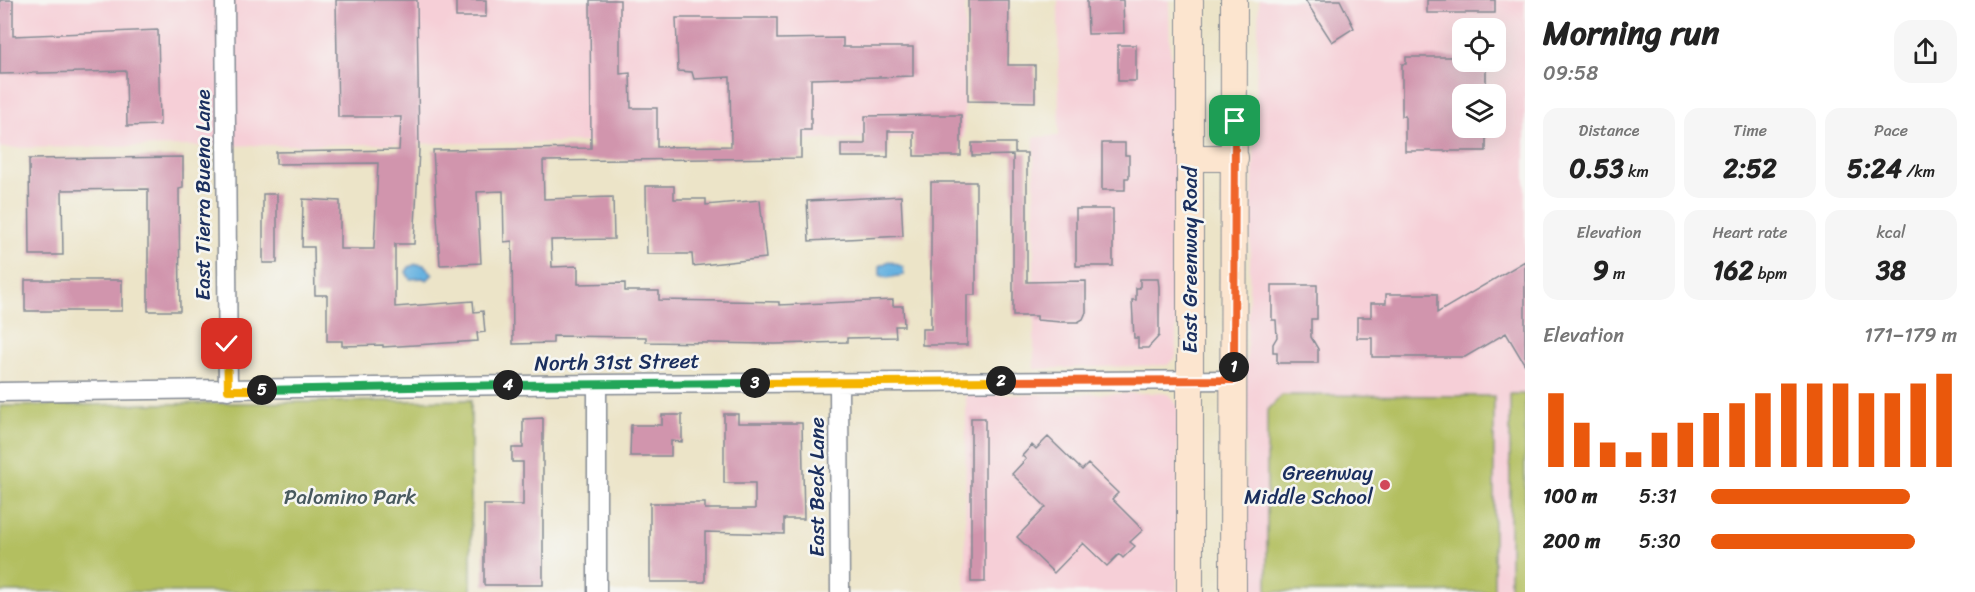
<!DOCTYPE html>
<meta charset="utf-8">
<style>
:root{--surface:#fff;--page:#f6f6f6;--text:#222;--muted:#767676;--accent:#ea580c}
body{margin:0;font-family:Sriracha,sans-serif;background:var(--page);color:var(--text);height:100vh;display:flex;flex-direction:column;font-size:22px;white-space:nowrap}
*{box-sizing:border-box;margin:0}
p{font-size:20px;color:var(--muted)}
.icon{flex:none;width:33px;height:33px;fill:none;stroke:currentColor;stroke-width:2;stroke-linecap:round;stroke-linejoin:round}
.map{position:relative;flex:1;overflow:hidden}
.details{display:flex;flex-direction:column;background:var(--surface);width:450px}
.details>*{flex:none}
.controls{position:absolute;left:1452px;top:18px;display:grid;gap:12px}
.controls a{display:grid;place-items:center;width:54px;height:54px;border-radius:12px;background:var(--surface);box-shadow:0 6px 24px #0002;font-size:30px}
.pin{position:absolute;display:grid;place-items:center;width:51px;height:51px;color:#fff;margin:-26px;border-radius:12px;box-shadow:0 3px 9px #0006}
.km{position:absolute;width:30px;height:30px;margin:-15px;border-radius:50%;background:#222;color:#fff;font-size:16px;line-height:30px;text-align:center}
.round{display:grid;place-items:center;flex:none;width:63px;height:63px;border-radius:18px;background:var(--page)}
.head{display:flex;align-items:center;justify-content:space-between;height:102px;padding:0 18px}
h1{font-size:33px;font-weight:700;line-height:45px}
.metrics{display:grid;grid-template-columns:repeat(3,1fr);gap:9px;height:102px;padding:6px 18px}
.metrics div{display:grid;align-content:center;border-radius:15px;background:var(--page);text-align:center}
.metrics b{font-size:26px;font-weight:700}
.metrics small{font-size:16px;font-weight:400}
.metrics p{font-size:16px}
.chart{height:168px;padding:12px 18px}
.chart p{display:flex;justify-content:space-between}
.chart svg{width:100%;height:108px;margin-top:6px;stroke:var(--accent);stroke-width:6}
ul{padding:0 18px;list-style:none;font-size:20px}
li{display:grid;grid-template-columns:96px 72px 1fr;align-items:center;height:45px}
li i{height:15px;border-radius:8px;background:var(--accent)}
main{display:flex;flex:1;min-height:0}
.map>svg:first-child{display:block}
</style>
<main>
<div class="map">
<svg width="1525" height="592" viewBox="0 0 1525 592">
<rect width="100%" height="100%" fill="#f6f6f2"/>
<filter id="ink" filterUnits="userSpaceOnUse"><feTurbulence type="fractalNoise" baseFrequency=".0167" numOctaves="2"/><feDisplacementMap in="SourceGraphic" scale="12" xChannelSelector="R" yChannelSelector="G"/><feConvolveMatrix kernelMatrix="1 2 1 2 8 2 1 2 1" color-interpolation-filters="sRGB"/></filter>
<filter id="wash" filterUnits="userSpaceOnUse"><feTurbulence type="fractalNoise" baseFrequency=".008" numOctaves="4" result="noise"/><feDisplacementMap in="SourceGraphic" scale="24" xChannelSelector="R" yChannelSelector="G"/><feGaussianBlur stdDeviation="1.35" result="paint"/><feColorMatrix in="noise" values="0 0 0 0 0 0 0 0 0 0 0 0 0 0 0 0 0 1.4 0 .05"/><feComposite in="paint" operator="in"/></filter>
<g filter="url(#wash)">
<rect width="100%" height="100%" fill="#ece4c8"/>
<path fill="#f6cfd7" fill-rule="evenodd" d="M 0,0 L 965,0 L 964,138 L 0,148 Z
M 1058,0 L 1169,0 L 1170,49 L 1177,76 L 1176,349 L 1176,356 L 1168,365 L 1034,369 L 1034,137 L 1059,136 Z
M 1259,0 L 1525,0 L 1525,592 L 1246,592 L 1246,378 ZM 1462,28 L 1496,28 L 1496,62 L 1462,62 ZM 1462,94 L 1496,94 L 1496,128 L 1462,128 Z
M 1159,393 L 1168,394 L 1178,406 L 1177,592 L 965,592 L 966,395 Z"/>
<path fill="#b3bf61" stroke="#677760" stroke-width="1.5" d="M 1510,394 L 1525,394 L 1525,592 L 1510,592 Z
M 1282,395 L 1494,396 L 1494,592 L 1267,592 L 1267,411 Z
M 471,400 L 471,592 L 0,592 L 0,406 Z"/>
<path fill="#67b2e0" stroke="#41709f" stroke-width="1.5" d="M 889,261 L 903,267 L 904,275 L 887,278 L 880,275 L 880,266 Z
M 416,264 L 424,265 L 433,274 L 427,280 L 423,278 L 410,279 L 406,272 L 409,267 Z"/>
<g id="blocks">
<path fill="#d195ad" d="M 0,0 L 13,0 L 13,36 L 158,30 L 160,125 L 127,126 L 126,71 L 0,74 Z
M 336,0 L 417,0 L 419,150 L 414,244 L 395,244 L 395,307 L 473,301 L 474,312 L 483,311 L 485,332 L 477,333 L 478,341 L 383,347 L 383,345 L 342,346 L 342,341 L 327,341 L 327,295 L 315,295 L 314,247 L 302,247 L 303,199 L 340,201 L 340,249 L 374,249 L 378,163 L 276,164 L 276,152 L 399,150 L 401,117 L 338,117 Z
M 456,0 L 486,0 L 486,17 L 456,17 Z
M 590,0 L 620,0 L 620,74 L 630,73 L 631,108 L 657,108 L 657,147 L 731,146 L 730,77 L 694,79 L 692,72 L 678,71 L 676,18 L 777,18 L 777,39 L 843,38 L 843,47 L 913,47 L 913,76 L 811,79 L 811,130 L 801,130 L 801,158 L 543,161 L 544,199 L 613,197 L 614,239 L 551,240 L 552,267 L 578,266 L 578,284 L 625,283 L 625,291 L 659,291 L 659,300 L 779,302 L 779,305 L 893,300 L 893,306 L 903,306 L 904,326 L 895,326 L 896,337 L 847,338 L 847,342 L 775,344 L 646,342 L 646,337 L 553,336 L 553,343 L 513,344 L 512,241 L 504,242 L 503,191 L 477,192 L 481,263 L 440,265 L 433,150 L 591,148 Z
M 968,0 L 1009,0 L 1008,65 L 1035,65 L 1035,102 L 968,101 Z
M 1087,0 L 1123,0 L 1124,33 L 1088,34 Z
M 1305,0 L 1340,0 L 1354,28 L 1332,42 Z
M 1427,0 L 1495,0 L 1495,13 L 1427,13 Z
M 1118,45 L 1136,45 L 1136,81 L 1118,81 Z
M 1406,57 L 1462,57 L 1462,62 L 1486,62 L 1486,94 L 1462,94 L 1462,128 L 1486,128 L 1486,151 L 1405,151 L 1405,116 L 1402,116 L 1402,64 L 1406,64 Z
M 938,115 L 961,115 L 961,156 L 914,156 L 914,131 L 888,131 L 888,157 L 841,157 L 841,144 L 865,144 L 865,116 Z
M 972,143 L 1015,143 L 1015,153 L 1027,153 L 1027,282 L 1086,281 L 1086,312 L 1083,319 L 1078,322 L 1061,322 L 1037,320 L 1037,316 L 1013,316 L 1013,155 L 972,156 Z
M 1102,143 L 1125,143 L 1125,155 L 1129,155 L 1129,178 L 1125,178 L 1125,190 L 1102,190 Z
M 183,157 L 183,188 L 179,189 L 180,311 L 148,311 L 148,189 L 62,190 L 63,255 L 30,255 L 29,159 Z
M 931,182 L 976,182 L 976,295 L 967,295 L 967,345 L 922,345 L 922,329 L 931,329 Z
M 646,186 L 674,186 L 674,199 L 706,199 L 706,205 L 760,200 L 766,258 L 693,266 L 692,254 L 647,254 Z
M 263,194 L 277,194 L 277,263 L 263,263 Z
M 901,196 L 903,236 L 809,241 L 807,201 Z
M 1076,209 L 1113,209 L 1113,266 L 1076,266 Z
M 1525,261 L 1525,365 L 1506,333 L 1465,357 L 1372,357 L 1372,338 L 1357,338 L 1357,317 L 1371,317 L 1371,303 L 1386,303 L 1386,294 L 1437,294 L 1437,313 Z
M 1140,279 L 1158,279 L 1159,287 L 1159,336 L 1148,348 L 1138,348 L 1138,338 L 1134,338 L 1132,300 L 1136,300 L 1136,288 L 1140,288 Z
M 25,280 L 122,280 L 122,311 L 25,311 Z
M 1272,285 L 1317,285 L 1317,319 L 1311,319 L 1311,337 L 1318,349 L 1318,363 L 1277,363 L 1277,352 L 1273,352 L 1273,344 L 1277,337 L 1276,320 L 1272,320 Z
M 724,414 L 738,414 L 738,423 L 802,423 L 804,519 L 784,519 L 784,534 L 705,532 L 705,582 L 650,582 L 650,503 L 705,503 L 705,509 L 755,509 L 755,483 L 724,483 Z
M 662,415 L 682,415 L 682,442 L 671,441 L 671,456 L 630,456 L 631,425 L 662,425 Z
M 543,418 L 543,585 L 484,585 L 484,505 L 523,505 L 523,462 L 512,462 L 512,448 L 523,448 L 523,419 Z
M 971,418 L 985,418 L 985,582 L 971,582 Z
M 1048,437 L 1082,470 L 1088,464 L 1118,493 L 1112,499 L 1143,530 L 1130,542 L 1135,546 L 1123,558 L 1119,554 L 1107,566 L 1083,543 L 1054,573 L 1017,537 L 1046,507 L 1012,474 L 1026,459 L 1022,456 L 1032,445 L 1036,449 Z"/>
</g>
</g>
<g filter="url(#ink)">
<use href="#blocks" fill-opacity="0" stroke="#848a93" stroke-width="1.5"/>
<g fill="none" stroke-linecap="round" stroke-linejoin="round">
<g stroke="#848a93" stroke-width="21">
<path id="minor" d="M 225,0 L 228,390
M 839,382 L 840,592
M 0,392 L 597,384 L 1234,380
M 597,592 L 597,384"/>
</g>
<g stroke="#848a93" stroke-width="28">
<path id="secondary" d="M 1190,0 L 1190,592
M 1190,158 L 1235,158
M 1233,592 L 1234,0"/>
</g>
<use href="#minor" stroke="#fff" stroke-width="18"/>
<use href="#secondary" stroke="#fce5cf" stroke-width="26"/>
</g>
</g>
<g fill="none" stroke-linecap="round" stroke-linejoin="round" filter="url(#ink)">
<g stroke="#fff" stroke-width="12">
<path id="split-1" d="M 1234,367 L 1235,121"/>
</g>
<g stroke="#fff" stroke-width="12">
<path id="split-2" d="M 1001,381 L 1234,380 L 1234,367"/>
</g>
<g stroke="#fff" stroke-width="12">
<path id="split-3" d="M 755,383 L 1001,381"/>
</g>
<g stroke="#fff" stroke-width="12">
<path id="split-4" d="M 508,385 L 755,383"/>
</g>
<g stroke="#fff" stroke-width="12">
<path id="split-5" d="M 262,390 L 508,385"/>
</g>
<g stroke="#fff" stroke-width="12">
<path id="split-6" d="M 227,344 L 228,390 L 262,390"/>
</g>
<use href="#split-1" stroke="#f0652b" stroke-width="8"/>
<use href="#split-2" stroke="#f0652b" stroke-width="8"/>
<use href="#split-3" stroke="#f5b400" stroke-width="8"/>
<use href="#split-4" stroke="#22a559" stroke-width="8"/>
<use href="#split-5" stroke="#22a559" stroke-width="8"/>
<use href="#split-6" stroke="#f5b400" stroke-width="8"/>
</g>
<circle fill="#d1495b" stroke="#f6f6f2" stroke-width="2" cx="1385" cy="485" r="6"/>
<g text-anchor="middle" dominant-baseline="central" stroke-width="5" stroke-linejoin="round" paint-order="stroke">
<g font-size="21" fill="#1b2f5e" stroke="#f6f6f2">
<text transform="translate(203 195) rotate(-90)">East Tierra Buena Lane</text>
<text transform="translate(1190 260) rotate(-90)">East Greenway Road</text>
<text transform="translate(617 362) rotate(-1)">North 31st Street</text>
<text transform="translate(817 487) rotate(-90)">East Beck Lane</text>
</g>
<g font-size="21" fill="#1b2f5e" stroke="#f6f6f2" text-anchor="end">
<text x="1373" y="473">Greenway<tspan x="1373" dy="24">Middle School</tspan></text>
</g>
<g font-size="21" fill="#495a5f" stroke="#f6f6f2">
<text x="350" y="497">Palomino Park</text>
</g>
</g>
</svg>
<div class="controls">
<a><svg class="icon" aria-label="locate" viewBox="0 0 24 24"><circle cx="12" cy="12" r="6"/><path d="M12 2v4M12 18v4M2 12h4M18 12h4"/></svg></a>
<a><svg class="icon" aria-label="layers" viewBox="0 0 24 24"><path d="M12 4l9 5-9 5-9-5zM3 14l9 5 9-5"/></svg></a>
</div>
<div class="pin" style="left:1235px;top:121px;background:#1e9e55"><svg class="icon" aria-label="arrive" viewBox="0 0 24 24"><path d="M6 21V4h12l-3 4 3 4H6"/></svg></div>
<div class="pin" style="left:227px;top:344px;background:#d93025"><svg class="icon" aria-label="check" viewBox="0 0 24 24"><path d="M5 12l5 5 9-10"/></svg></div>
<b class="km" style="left:1234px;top:367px">1</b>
<b class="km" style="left:1001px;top:381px">2</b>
<b class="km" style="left:755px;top:383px">3</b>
<b class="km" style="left:508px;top:385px">4</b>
<b class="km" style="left:262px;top:390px">5</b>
</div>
<section class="details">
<div class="head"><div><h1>Morning run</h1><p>09:58</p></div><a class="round"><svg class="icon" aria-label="share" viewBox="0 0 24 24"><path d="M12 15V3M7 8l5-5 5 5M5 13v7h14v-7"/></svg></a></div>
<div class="metrics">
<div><p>Distance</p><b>0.53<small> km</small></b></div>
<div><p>Time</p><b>2:52</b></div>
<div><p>Pace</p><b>5:24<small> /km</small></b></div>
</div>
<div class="metrics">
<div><p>Elevation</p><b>9<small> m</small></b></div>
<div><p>Heart rate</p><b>162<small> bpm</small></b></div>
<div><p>kcal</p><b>38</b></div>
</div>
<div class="chart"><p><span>Elevation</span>171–179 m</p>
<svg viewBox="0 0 160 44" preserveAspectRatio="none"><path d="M5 44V14M15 44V26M25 44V34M35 44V38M45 44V30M55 44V26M65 44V22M75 44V18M85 44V14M95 44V10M105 44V10M115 44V10M125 44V14M135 44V14M145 44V10M155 44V6"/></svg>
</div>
<ul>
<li><b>100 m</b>5:31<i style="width:81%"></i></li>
<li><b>200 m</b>5:30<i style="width:83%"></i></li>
</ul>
</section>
</main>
